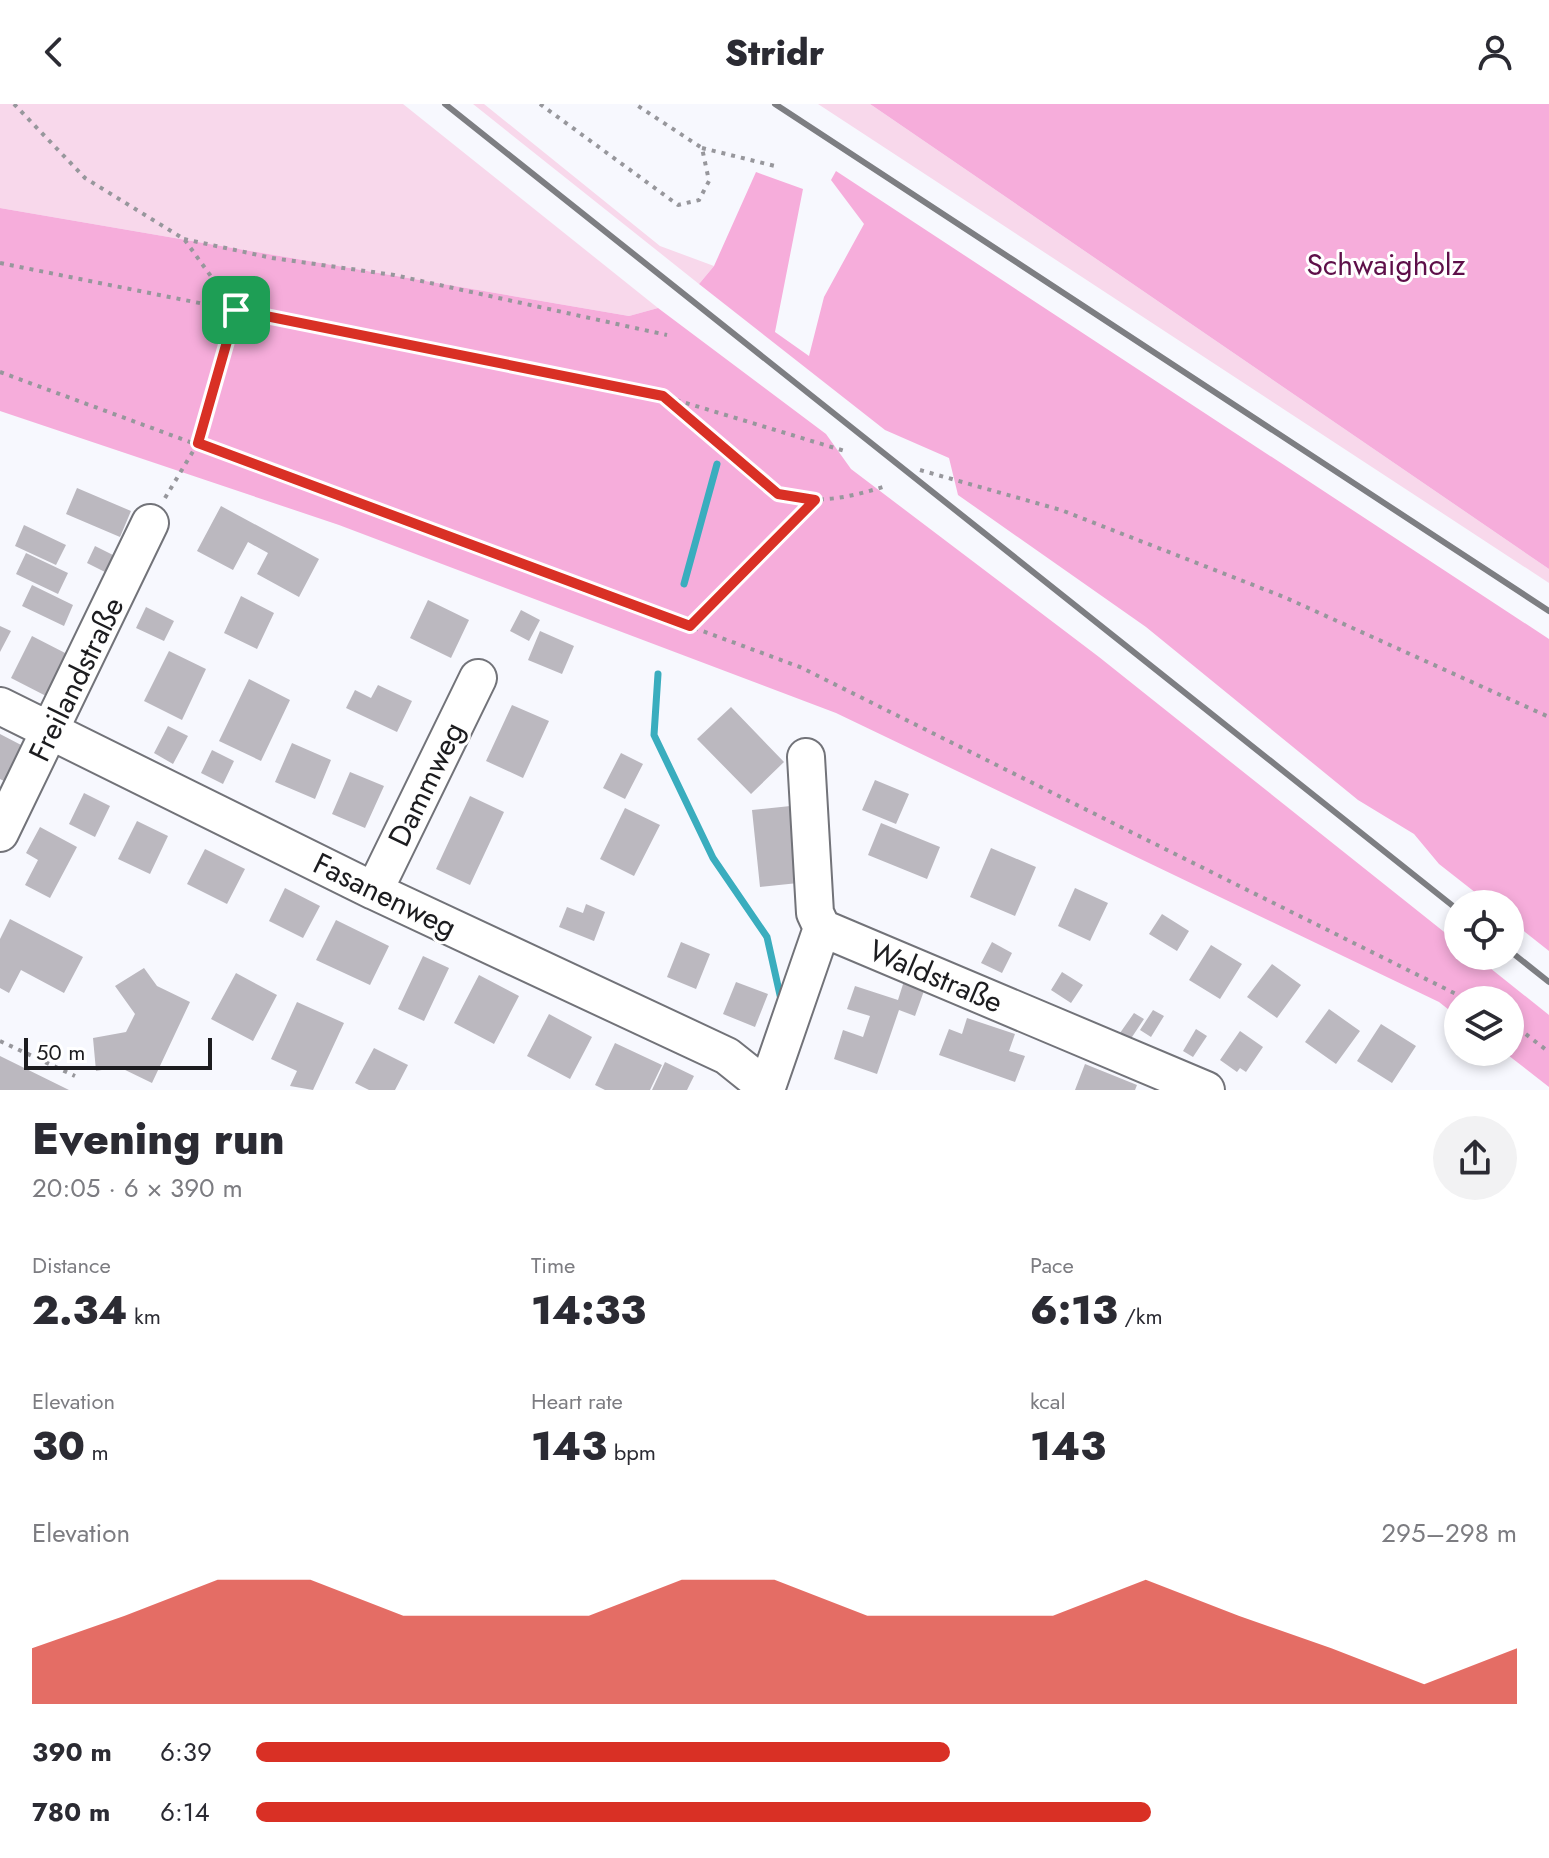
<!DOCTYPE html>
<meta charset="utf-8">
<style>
:root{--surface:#fff;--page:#f2f2f3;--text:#2b2b33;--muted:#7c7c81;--accent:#d93025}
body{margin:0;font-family:Jost,sans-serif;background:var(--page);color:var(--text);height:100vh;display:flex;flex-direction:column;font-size:30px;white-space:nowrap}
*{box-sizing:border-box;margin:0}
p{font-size:26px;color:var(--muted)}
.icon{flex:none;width:44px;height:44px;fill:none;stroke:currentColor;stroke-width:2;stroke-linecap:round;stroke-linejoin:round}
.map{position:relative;height:986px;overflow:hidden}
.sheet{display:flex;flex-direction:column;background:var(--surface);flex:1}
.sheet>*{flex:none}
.controls{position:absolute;left:1444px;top:786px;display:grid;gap:16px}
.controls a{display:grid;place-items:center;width:80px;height:80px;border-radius:50%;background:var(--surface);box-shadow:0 4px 12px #0003;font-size:40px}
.scale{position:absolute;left:24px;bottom:20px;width:188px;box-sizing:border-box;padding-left:8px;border:4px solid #1c1c1f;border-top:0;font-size:22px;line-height:28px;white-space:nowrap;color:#1c1c1f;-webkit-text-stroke:6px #fff;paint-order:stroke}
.pin{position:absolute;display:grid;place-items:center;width:68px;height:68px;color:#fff;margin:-34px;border-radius:16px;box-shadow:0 4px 12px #0006}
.round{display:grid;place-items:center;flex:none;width:84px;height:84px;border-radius:42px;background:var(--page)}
.summary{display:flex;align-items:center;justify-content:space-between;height:136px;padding:0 32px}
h1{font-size:44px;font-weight:800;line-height:60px}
.stats{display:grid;grid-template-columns:repeat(3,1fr);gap:12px;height:136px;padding:8px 32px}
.stats div{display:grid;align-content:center}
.stats b{font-size:40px;font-weight:800}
.stats small{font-size:22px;font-weight:400}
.stats p{font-size:22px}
.chart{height:224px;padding:16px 32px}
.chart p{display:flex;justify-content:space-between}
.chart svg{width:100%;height:144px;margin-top:8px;fill:var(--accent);opacity:.7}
ul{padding:0 32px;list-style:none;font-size:26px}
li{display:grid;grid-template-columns:128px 96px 1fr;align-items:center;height:60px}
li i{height:20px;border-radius:10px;background:var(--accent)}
header{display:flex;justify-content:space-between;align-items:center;height:104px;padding:0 32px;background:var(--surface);font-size:36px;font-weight:800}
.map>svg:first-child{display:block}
</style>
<header><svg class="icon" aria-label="back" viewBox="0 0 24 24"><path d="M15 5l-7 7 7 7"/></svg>Stridr<svg class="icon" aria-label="person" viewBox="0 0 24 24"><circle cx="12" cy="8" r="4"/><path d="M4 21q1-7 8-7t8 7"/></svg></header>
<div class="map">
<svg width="1549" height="986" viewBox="0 0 1549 986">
<rect width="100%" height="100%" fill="#f7f8fe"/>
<path fill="#f8d8eb" d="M 0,0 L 403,0 L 658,204 L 629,212 L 0,104 Z
M 473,0 L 484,0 L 660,142 L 714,162 L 699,180 Z
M 818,0 L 870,0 L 1549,465 L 1549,479 Z"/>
<path fill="#f6addb" d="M 870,0 L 1549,0 L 1549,465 Z
M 836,67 L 1549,535 L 1549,847 L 1510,816 L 1510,800 L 1490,800 L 1439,760 L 1414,730 L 1358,696 L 1146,523 L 958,391 L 949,354 L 885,326 L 699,180 L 714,162 L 756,68 L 803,85 L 775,228 L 809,252 L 824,193 L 864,120 L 831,76 Z
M 0,104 L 629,212 L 658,204 L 826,330 L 851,365 L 1099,553 L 1458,839 L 1458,852 L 1475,852 L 1549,911 L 1549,983 L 1504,948 L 1510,948 L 1510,896 L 1458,896 L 1458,913 L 1439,898 L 836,609 L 339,421 L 0,307 Z"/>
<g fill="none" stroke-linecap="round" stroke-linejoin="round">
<path stroke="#3aadbe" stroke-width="7" d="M 684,480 L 717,360
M 658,570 L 654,631 L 713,754 L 767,833 L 782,900"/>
</g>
<path fill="#bbb8bf" d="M 77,384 L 131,407 L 120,433 L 66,410 Z
M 221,402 L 319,455 L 299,493 L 257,470 L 268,449 L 248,438 L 233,466 L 197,447 Z
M 24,421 L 66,441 L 56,461 L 15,442 Z
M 95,442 L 123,456 L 115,473 L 87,459 Z
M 26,449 L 68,469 L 58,490 L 16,470 Z
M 32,481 L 73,501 L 64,522 L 22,502 Z
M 241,492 L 274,509 L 257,545 L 224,529 Z
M 428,496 L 469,516 L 451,554 L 410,534 Z
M 146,503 L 174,517 L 164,537 L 136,524 Z
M 521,506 L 540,516 L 529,537 L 510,527 Z
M 0,522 L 11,527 L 0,548 Z
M 540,527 L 574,542 L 562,570 L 528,556 Z
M 32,532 L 69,551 L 48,593 L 11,574 Z
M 169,547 L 206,565 L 182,616 L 144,597 Z
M 249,575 L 290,596 L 261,657 L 219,637 Z
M 378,581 L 412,597 L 397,628 L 346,604 L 355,586 L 371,594 Z
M 512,601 L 549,617 L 523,674 L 486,657 Z
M 731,603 L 784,658 L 751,690 L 697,635 Z
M 168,622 L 188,632 L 173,660 L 154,649 Z
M 0,630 L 23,642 L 6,678 L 0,675 Z
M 292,639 L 331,656 L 315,695 L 275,678 Z
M 212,646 L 234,657 L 223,680 L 201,669 Z
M 621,649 L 643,660 L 625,695 L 603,684 Z
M 350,668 L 384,682 L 365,724 L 332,710 Z
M 875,676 L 909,690 L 896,720 L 862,706 Z
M 84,689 L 110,702 L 95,733 L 69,720 Z
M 470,692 L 504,708 L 470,781 L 436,765 Z
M 800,701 L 808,778 L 760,783 L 752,706 Z
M 625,704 L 660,721 L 634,772 L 600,755 Z
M 137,717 L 168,732 L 150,770 L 118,755 Z
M 881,719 L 940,743 L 927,775 L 868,751 Z
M 40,723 L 77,743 L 50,794 L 25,781 L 38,756 L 26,749 Z
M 991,744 L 1036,763 L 1015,812 L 970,793 Z
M 205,745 L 245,765 L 227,800 L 187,780 Z
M 285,784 L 320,802 L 303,834 L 269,817 Z
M 1075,784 L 1108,799 L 1090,837 L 1058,822 Z
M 586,800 L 605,808 L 594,837 L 559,823 L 567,803 L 583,809 Z
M 1162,810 L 1189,827 L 1177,847 L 1149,830 Z
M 10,815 L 83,853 L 64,889 L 21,866 L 9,889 L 0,884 L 0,835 Z
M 336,816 L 389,842 L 370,881 L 316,856 Z
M 681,838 L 710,850 L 696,885 L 667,873 Z
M 992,838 L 1012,849 L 1002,869 L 981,859 Z
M 1211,841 L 1242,860 L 1220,895 L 1189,876 Z
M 423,852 L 449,864 L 424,917 L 398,905 Z
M 1272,860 L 1301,881 L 1277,914 L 1247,893 Z
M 144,864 L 157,882 L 190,898 L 152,979 L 119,963 L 96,967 L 93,934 L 126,928 L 135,910 L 115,882 Z
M 1062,868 L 1083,881 L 1071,899 L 1051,886 Z
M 236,869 L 277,891 L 253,937 L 211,915 Z
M 479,871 L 519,892 L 494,940 L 454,919 Z
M 904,877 L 925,884 L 915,912 L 899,906 L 877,970 L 834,955 L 843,926 L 863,933 L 870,912 L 847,905 L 855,882 L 898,896 Z
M 736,878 L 768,890 L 755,923 L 723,910 Z
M 297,898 L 344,919 L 313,986 L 290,982 L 297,967 L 271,955 Z
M 1329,905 L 1360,927 L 1336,960 L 1305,938 Z
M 1153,906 L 1164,912 L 1151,933 L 1140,926 Z
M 1134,909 L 1144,915 L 1130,936 L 1120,929 Z
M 549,910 L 592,933 L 570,975 L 527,952 Z
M 967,914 L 1015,930 L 1009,947 L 1025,952 L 1015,978 L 939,951 L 949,925 L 962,930 Z
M 1381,920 L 1416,942 L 1392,979 L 1357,957 Z
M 1196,925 L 1207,932 L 1193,953 L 1183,947 Z
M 1240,927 L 1263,943 L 1246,968 L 1240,964 L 1237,968 L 1220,956 Z
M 615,939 L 662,961 L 650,986 L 605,986 L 595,981 Z
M 374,944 L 408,961 L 395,986 L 369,986 L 355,979 Z
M 0,952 L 69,986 L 0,986 Z
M 665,958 L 694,972 L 687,986 L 652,986 Z
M 1085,960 L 1137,981 L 1135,986 L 1075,986 Z"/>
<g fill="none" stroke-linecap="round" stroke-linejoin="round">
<g stroke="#727379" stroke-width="40">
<path id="minor" d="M 0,602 L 374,787 L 727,952 L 767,984
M 806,653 L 815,809 L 822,824
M 0,729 L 150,419
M 374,787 L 478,574
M 822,824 L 1206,986
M 766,986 L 822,824"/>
</g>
<path stroke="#97979c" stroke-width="4" stroke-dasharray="4 6" stroke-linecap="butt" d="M 14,0 L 85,74 L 184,135 L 234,204
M 540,0 L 678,101 L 699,96 L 709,77 L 702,44 L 635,0
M 702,44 L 779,63
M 184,135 L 272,154 L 394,171 L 667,231
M 0,159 L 663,292 L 848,348
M 0,268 L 800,563 L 1468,896
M 666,294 C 685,311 764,386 781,391 C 817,401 851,393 886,382
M 920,366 L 1061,406 L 1284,493 L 1549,613
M 165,394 L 198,339 L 236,206
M 690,522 L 815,396
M 1510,918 L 1549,948
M 0,937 L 75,972"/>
<use href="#minor" stroke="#fff" stroke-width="36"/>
<path stroke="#7d7e82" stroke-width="6" d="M 445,0 L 1458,806
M 775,0 L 1549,507
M 1510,847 L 1549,878"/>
</g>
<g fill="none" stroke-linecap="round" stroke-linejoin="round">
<g stroke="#fff" stroke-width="16">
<path id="route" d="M 236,206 L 663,292 L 778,390 L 815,396 L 690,522 L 198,339 Z"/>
</g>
<use href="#route" stroke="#d93025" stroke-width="10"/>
</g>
<g text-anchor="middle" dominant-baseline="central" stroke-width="6" stroke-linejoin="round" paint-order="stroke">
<g font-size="30" fill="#5e0f49" stroke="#fff">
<text x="1386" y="160">Schwaigholz</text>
</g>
<g font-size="30" fill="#1c1c1f" stroke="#fff">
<text transform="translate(76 575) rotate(-64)">Freilandstraße</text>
<text transform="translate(426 680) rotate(-64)">Dammweg</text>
<text transform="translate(385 791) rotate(26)">Fasanenweg</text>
<text transform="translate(936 872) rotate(23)">Waldstraße</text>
</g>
</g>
</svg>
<div class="controls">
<a><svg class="icon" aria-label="locate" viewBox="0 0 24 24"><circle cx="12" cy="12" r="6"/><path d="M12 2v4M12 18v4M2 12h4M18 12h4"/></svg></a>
<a><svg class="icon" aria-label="layers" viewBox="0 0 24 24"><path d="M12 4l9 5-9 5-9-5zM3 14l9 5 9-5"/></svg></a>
</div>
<div class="scale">50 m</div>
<div class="pin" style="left:236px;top:206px;background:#1e9e55"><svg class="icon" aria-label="arrive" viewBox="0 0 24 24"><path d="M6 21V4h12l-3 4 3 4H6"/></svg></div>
</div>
<section class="sheet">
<div class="summary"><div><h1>Evening run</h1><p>20:05 · 6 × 390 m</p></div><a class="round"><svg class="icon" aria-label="share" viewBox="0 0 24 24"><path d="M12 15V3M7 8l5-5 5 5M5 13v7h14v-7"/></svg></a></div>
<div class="stats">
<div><p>Distance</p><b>2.34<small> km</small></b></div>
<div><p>Time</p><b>14:33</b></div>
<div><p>Pace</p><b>6:13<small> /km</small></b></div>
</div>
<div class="stats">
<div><p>Elevation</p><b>30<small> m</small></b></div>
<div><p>Heart rate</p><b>143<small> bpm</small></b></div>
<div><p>kcal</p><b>143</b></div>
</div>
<div class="chart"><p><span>Elevation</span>295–298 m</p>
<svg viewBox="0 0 160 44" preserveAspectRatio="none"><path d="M0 44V27L10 17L20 6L30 6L40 17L50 17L60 17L70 6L80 6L90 17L100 17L110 17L120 6L130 17L140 27L150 38L160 27V44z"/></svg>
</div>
<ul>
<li><b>390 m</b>6:39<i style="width:55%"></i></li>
<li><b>780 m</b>6:14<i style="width:71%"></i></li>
</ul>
</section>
